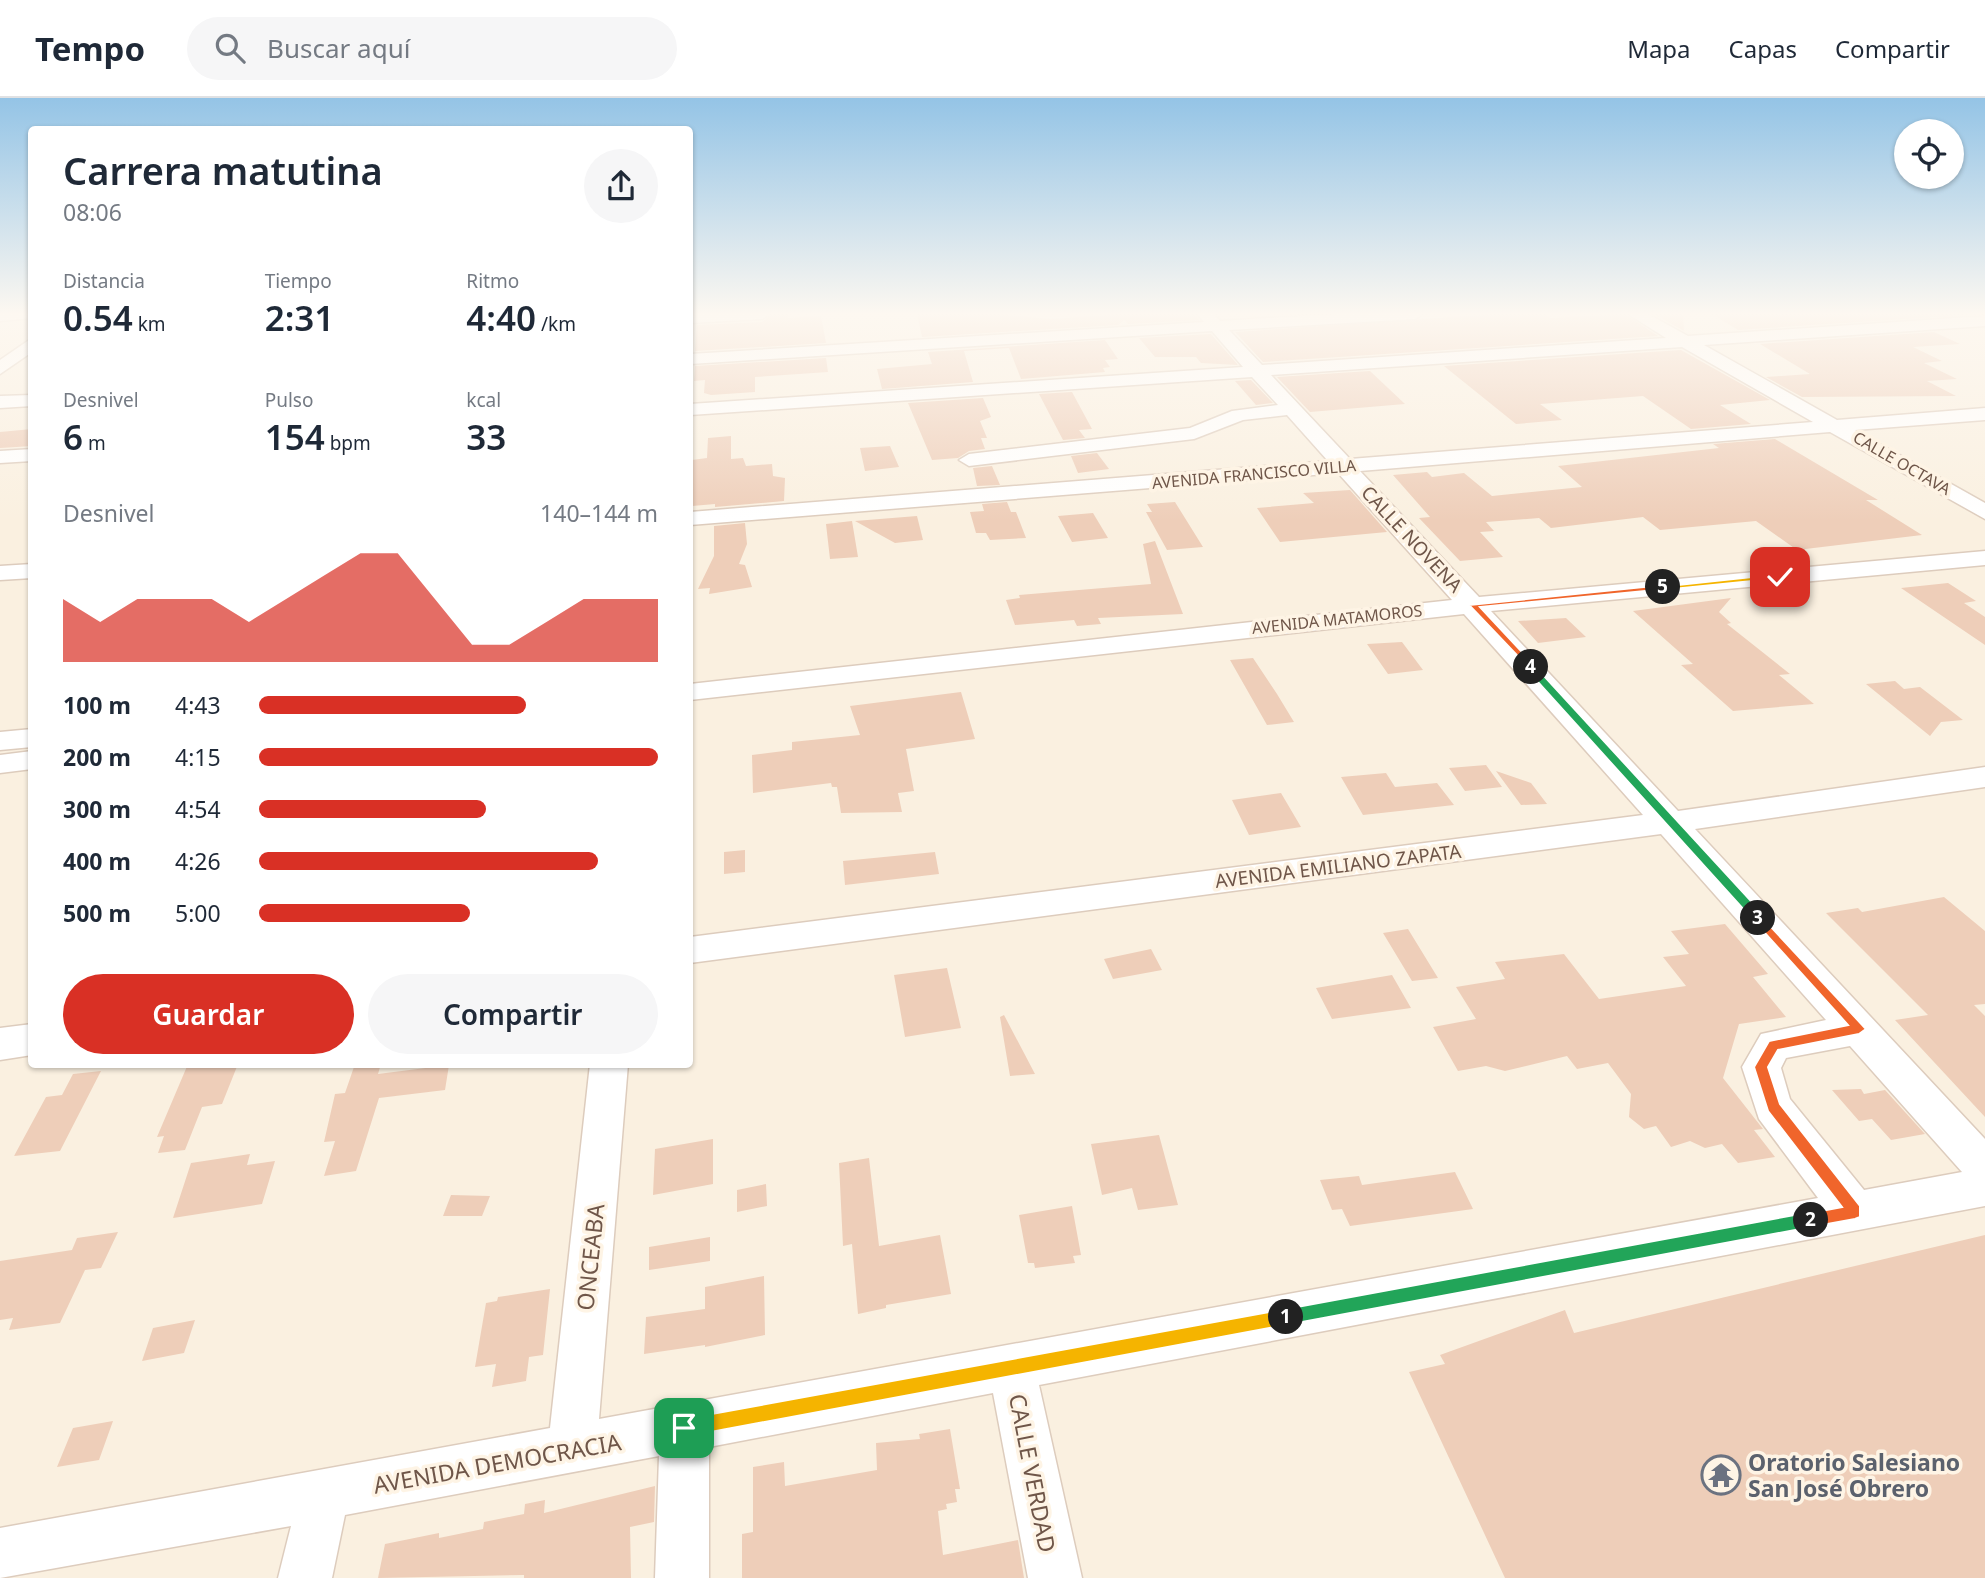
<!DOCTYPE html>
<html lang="es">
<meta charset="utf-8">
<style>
:root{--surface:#fff;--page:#f6f6f7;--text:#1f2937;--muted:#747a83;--line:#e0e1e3;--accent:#d93025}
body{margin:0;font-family:"Noto Sans",sans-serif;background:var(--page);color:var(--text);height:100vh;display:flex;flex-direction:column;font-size:26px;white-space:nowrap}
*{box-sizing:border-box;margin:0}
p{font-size:23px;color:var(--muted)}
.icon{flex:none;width:38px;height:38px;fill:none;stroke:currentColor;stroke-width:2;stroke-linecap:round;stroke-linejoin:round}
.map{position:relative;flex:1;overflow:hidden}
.panel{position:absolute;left:28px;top:28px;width:665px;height:942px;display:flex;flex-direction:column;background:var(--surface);border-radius:7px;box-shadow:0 2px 5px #0004}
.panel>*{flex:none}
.controls{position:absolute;left:1894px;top:21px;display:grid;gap:14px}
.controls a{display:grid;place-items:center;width:70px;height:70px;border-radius:50%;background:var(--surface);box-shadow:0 2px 5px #0004;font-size:35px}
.pin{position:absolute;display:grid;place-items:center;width:60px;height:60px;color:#fff;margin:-30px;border-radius:14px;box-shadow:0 4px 10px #0006}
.km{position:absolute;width:35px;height:35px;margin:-18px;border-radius:50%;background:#222;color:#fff;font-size:19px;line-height:35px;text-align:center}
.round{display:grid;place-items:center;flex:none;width:74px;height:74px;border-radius:37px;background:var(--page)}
.summary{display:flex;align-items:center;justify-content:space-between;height:119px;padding:0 35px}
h1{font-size:38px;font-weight:600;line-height:52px}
.figures{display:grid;grid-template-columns:repeat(3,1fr);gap:10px;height:119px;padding:7px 35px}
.figures div{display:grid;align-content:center}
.figures b{font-size:35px;font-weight:600}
.figures small{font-size:19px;font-weight:400}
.figures p{font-size:19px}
.chart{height:196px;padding:14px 35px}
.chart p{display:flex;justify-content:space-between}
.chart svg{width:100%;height:126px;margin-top:7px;fill:var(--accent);opacity:.7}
.cta{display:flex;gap:14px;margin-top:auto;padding:14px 35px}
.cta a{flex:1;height:80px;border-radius:42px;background:var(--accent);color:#fff;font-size:28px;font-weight:600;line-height:80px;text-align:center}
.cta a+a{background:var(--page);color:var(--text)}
ul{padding:0 35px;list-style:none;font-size:23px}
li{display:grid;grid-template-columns:112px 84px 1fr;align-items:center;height:52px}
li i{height:18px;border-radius:9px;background:var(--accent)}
header{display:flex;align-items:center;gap:42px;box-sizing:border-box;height:98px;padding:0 35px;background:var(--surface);border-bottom:2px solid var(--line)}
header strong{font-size:33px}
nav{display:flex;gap:38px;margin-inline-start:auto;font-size:24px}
.search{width:490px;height:63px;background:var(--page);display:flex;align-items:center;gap:18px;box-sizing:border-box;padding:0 24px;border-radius:38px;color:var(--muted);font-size:26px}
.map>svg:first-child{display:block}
</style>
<header>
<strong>Tempo</strong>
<div class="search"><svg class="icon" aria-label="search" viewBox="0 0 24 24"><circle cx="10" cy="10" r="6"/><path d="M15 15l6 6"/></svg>Buscar aquí</div>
<nav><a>Mapa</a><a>Capas</a><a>Compartir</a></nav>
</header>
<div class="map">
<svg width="1985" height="1480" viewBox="0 0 1985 1480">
<rect width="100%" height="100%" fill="#faf0e0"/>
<path fill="#eeceb9" d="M 773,216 L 788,216 L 788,220 L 821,218 L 826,245 L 695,253 L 697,227 L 762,224 Z
M 917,216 L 997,216 L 1051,221 L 1119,216 L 1194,216 L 1199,222 L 1128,226 L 1124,222 L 1118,227 L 922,239 Z
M 1496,216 L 1545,216 L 1551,220 L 1625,216 L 1658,238 L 1263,264 L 1235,234 Z
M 1654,216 L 1683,216 L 1684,233 Z
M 1712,216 L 1966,216 L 1966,217 L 1738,232 Z
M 1949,233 L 1934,234 L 1960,246 L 1913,249 L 1942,263 L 1924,265 L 1957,281 L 1927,283 L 1956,298 L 1802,299 L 1766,279 L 1810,276 L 1760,246 Z
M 1211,236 L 1238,267 L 1201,265 L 1196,259 L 1155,259 L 1139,240 Z
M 1105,242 L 1118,261 L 1105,262 L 1110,269 L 1103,270 L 1105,274 L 1021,281 L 1009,250 L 964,253 L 973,284 L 882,291 L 877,271 L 932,266 L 928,254 Z
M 1681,252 L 1770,302 L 1720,307 L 1751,326 L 1691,331 L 1643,298 L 1540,306 L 1562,322 L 1516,326 L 1444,268 Z
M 826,260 L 828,274 L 755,279 L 755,294 L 711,297 L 704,295 L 705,282 L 694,283 L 695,268 Z
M 1370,273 L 1405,306 L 1310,314 L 1277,279 Z
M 1251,282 L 1273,305 L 1256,307 L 1235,283 Z
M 1072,294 L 1092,331 L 1079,332 L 1085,340 L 1063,342 L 1039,296 Z
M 983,300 L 991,319 L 980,323 L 987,340 L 981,340 L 985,351 L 969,353 L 958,360 L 932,362 L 908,305 Z
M 32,331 L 32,348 L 0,350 L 0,334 Z
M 731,338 L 731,361 L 743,360 L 746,368 L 772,366 L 773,378 L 785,380 L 784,403 L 715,409 L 715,406 L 692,408 L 692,362 L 707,360 L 708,340 Z
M 1775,341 L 1878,402 L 1866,402 L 1922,437 L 1797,452 L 1756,423 L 1660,432 L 1643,419 L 1551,430 L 1539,420 L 1486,424 L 1494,433 L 1480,434 L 1503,459 L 1460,463 L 1419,420 L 1430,419 L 1393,377 L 1427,374 L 1432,379 L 1464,375 L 1492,398 L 1582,389 L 1558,368 L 1719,350 L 1713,346 Z
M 890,348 L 899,369 L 865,373 L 860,350 Z
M 1097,355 L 1109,371 L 1078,375 L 1071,358 Z
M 992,368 L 1000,387 L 977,388 L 973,370 Z
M 1350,392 L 1387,434 L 1280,444 L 1257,410 L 1314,405 L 1303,395 Z
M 1007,404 L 1011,414 L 1016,414 L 1026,440 L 990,442 L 986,435 L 976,435 L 970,414 L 984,413 L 982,406 Z
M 1175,404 L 1203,449 L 1167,452 L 1146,414 L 1152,414 L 1147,406 Z
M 1093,415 L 1108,440 L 1072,444 L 1058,418 Z
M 917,418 L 923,442 L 895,445 L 855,423 Z
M 852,423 L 858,459 L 830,461 L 826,426 Z
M 745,425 L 747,446 L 739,466 L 745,467 L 752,489 L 709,496 L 710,490 L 698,491 L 714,458 L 714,428 Z
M 1155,443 L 1183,516 L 1098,520 L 1101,526 L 1077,528 L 1074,522 L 1015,527 L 1006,502 L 1020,500 L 1019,497 L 1151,486 L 1143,446 Z
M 1948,485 L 1976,503 L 1964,505 L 1985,519 L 1985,547 L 1901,490 Z
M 1731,500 L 1719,514 L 1731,525 L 1727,526 L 1790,576 L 1779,577 L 1814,606 L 1733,613 L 1681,567 L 1693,566 L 1633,513 Z
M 1566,520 L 1586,539 L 1538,545 L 1518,523 Z
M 1402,544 L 1423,572 L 1388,576 L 1367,546 Z
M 1253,560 L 1277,596 L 1294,624 L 1267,627 L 1230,562 Z
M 1895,583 L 1904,591 L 1920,589 L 1963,622 L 1941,624 L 1930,638 L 1866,586 Z
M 961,594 L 975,641 L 906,651 L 914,693 L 898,695 L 902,714 L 841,715 L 837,689 L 832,689 L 831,685 L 753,695 L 752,657 L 792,652 L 792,644 L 860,637 L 850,608 Z
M 1486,667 L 1502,689 L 1465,693 L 1449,670 Z
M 1496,673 L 1531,685 L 1547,706 L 1521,707 Z
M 1386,675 L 1395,689 L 1437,685 L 1454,707 L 1363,717 L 1341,679 Z
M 1281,695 L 1301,729 L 1249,737 L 1232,702 Z
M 745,752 L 745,774 L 724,776 L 724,754 Z
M 935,754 L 939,776 L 845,787 L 843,763 Z
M 1944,799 L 1985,833 L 1985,906 L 1974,907 L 1985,918 L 1985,1019 L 1895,922 L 1928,917 L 1826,815 L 1858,810 L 1862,814 Z
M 1725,826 L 1768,876 L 1753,879 L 1786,919 L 1739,926 L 1723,980 L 1763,1031 L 1754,1032 L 1775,1059 L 1738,1065 L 1722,1046 L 1705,1050 L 1690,1043 L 1671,1049 L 1656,1028 L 1644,1031 L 1629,1019 L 1631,996 L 1608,965 L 1577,971 L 1567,958 L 1505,973 L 1486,968 L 1458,973 L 1433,929 L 1476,921 L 1456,889 L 1505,881 L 1495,864 L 1564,856 L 1599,901 L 1686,888 L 1663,859 L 1689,856 L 1671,833 Z
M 1408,831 L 1438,880 L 1412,883 L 1383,835 Z
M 1151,851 L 1162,872 L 1113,881 L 1104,861 Z
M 947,870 L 961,930 L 905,939 L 894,877 Z
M 1392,877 L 1411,910 L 1332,921 L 1316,890 Z
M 1004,917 L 1035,976 L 1010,978 L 1000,919 Z
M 188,966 L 238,966 L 222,1006 L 202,1009 L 185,1052 L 158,1055 L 164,1038 L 157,1039 Z
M 355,966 L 381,966 L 378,976 L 449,967 L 445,992 L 379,1000 L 356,1073 L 324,1078 L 335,1043 L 324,1044 L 335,996 L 345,995 Z
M 101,973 L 60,1053 L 14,1058 L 46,999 L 62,997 L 73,976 Z
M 1861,991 L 1864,996 L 1885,992 L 1925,1036 L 1891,1042 L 1872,1021 L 1859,1023 L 1832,992 Z
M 1159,1037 L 1178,1107 L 1138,1112 L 1132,1090 L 1102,1097 L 1091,1046 Z
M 713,1041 L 713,1086 L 653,1097 L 655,1051 Z
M 250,1056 L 247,1067 L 275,1063 L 262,1106 L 173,1120 L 191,1065 Z
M 869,1060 L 879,1148 L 940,1137 L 951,1196 L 886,1207 L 886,1210 L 858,1216 L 852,1146 L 843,1148 L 839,1065 Z
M 1455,1074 L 1473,1111 L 1350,1128 L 1342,1111 L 1332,1112 L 1320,1082 L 1359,1078 L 1362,1087 Z
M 766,1086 L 767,1108 L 737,1114 L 737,1092 Z
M 451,1097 L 490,1098 L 482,1118 L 443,1118 Z
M 1072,1108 L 1081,1157 L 1073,1158 L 1075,1165 L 1035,1170 L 1034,1165 L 1028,1165 L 1019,1117 Z
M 118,1134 L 101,1170 L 85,1172 L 60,1225 L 9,1232 L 13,1220 L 0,1222 L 0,1163 L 72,1152 L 77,1140 Z
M 1985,1137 L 1985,1480 L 1505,1480 L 1409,1274 L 1445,1266 L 1440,1257 L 1565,1212 L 1574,1235 Z
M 710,1139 L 710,1163 L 649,1172 L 649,1149 Z
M 764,1178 L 765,1237 L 705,1249 L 705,1247 L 644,1256 L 646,1219 L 705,1211 L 705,1189 Z
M 550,1191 L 543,1257 L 529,1259 L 526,1283 L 492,1289 L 496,1266 L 475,1269 L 486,1205 L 497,1203 L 498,1199 Z
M 195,1222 L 184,1255 L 142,1263 L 153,1230 Z
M 113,1323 L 99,1362 L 57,1369 L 73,1330 Z
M 950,1331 L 960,1391 L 955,1391 L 957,1404 L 946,1406 L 947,1411 L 938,1413 L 943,1457 L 1018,1442 L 1024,1480 L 742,1480 L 742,1436 L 753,1434 L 753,1369 L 784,1364 L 785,1388 L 877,1372 L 876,1345 L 920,1341 L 919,1336 Z
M 655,1388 L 654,1424 L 630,1429 L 631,1480 L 524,1480 L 524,1477 L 378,1480 L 385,1446 L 439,1435 L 439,1440 L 483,1431 L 484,1424 L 524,1416 L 525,1406 L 545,1402 L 544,1415 Z"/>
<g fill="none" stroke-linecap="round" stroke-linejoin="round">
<g stroke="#ddccbd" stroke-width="3">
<path id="minor" d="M 0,216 L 32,216 L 32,220 L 0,223 Z
M 690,216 L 770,216 L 762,221 L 690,225 Z
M 1197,216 L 1214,216 L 1220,223 L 1336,216 L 1423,216 L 1415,221 L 1229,232 L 1262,267 L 1666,240 L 1628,216 L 1648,216 L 1688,238 L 1985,218 L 1985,228 L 1704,247 L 1837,322 L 1985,310 L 1985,322 L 1855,332 L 1985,405 L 1985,421 L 1830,334 L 1360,373 L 1479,499 L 1985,453 L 1985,467 L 1491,513 L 1678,713 L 1985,669 L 1985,689 L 1695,731 L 1985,1041 L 1985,1108 L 1039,1287 L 1082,1480 L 1028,1480 L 993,1295 L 709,1349 L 709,1480 L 655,1480 L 659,1358 L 345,1417 L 332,1480 L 278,1480 L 291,1428 L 0,1480 L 0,1430 L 550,1330 L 590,966 L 628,966 L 599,1321 L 1818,1100 L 1759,1021 L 1742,969 L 1761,936 L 1826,922 L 1661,736 L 690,865 L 690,839 L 1643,717 L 1464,516 L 690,602 L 690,586 L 1452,502 L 1338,375 L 690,427 L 690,414 L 1328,363 L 1287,317 L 1243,322 L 1194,341 L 969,368 L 959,362 L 969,356 L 1190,330 L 1232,313 L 1278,307 L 1252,279 L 690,317 L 690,306 L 1243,269 L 1212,233 L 690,266 L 690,256 L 1204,224 ZM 1682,249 L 1813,324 L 1350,361 L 1271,277 ZM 1850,948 L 1962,1074 L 1864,1092 L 1790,1001 L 1781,970 L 1786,960 Z
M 32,240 L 32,254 L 0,276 L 0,262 Z
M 32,297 L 32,308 L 0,310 L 0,298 Z
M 32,351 L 32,363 L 0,365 L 0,353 Z
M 32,466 L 32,480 L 0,482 L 0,468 Z
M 32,631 L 32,649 L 0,652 L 0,634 Z
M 32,653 L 32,671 L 0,675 L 0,657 Z
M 32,926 L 32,957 L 0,962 L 0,930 Z"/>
</g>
<use href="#minor" fill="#fff" fill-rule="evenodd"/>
</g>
<linearGradient id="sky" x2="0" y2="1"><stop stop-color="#94c4e6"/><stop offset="0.51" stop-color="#fdf8f1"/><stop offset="1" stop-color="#fdf8f1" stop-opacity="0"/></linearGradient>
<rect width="1985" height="423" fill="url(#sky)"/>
<path fill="#f5b400" stroke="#fff" stroke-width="2" d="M 1286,1211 L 1294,1219 L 1286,1227 L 684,1339 L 678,1336 L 675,1330 L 678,1324 L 684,1321 Z"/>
<path fill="#22a559" stroke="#fff" stroke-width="2" d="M 1811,1114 L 1819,1122 L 1811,1129 L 1286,1227 L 1277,1219 L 1286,1211 Z"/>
<path fill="#f0652b" stroke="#fff" stroke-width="2" d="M 1758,815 L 1866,931 L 1859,936 L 1778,952 L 1768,969 L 1780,1006 L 1860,1108 L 1860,1119 L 1855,1121 L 1811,1129 L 1805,1127 L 1805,1116 L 1842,1109 L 1768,1013 L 1754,969 L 1769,943 L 1848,927 L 1754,823 L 1754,816 Z"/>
<path fill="#22a559" stroke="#fff" stroke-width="2" d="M 1527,567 L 1534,567 L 1763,816 L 1763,823 L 1754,823 L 1527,572 Z"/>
<path fill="#f0652b" stroke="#fff" stroke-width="2" d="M 1663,487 L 1666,491 L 1480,509 L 1534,567 L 1531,572 L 1469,507 Z"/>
<path fill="#f5b400" stroke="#fff" stroke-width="2" d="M 1780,476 L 1783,480 L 1663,492 L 1659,489 Z"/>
<defs>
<g id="temple-ring" transform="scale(2.0125)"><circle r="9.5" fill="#fef4e5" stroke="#6b7280" stroke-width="1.5"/><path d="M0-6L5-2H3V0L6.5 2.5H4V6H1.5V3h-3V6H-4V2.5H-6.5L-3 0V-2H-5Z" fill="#6b7280"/></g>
</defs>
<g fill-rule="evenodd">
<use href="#temple-ring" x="1721" y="1377"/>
</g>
<g text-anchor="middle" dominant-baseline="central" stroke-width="7" stroke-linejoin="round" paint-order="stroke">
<g font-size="16" fill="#6f5649" stroke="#fef4e5">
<text transform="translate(1902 365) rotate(30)">CALLE OCTAVA</text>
<text transform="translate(1254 376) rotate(-5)">AVENIDA FRANCISCO VILLA</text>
<text transform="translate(1337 521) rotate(-6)">AVENIDA MATAMOROS</text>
</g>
<g font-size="19" fill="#6f5649" stroke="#fef4e5">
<text transform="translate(1412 441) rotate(47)">CALLE NOVENA</text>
<text transform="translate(1338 768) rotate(-7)">AVENIDA EMILIANO ZAPATA</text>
</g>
<g font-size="23" fill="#6f5649" stroke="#fef4e5">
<text transform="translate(590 1159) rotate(-84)">ONCEABA</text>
<text transform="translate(497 1365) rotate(-10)">AVENIDA DEMOCRACIA</text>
<text transform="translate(1033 1375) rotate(79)">CALLE VERDAD</text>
</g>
<g font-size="23" font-weight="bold" fill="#5b616d" stroke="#fef4e5" text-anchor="start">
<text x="1748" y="1364">Oratorio Salesiano<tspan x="1748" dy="26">San José Obrero</tspan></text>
</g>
</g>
</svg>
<div class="controls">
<a><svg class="icon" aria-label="locate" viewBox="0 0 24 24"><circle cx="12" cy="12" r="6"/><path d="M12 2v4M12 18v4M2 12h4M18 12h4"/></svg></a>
</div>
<div class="pin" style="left:684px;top:1330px;background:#1e9e55"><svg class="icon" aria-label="arrive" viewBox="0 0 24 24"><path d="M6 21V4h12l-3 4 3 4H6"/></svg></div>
<div class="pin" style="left:1780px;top:479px;background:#d93025"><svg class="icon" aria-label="check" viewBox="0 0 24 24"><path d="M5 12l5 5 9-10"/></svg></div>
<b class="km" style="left:1286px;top:1219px">1</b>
<b class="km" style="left:1811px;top:1122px">2</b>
<b class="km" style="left:1758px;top:820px">3</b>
<b class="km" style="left:1531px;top:569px">4</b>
<b class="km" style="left:1663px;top:489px">5</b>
<section class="panel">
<div class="summary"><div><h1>Carrera matutina</h1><p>08:06</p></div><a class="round"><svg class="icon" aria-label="share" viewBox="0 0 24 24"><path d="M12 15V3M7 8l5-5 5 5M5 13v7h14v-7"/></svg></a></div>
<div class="figures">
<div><p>Distancia</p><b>0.54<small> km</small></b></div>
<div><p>Tiempo</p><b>2:31</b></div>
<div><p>Ritmo</p><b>4:40<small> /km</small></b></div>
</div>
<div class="figures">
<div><p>Desnivel</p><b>6<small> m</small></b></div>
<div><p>Pulso</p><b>154<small> bpm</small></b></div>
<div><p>kcal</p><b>33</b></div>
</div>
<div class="chart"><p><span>Desnivel</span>140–144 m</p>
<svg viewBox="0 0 160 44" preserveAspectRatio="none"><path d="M0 44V22L10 30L20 22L30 22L40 22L50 30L60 22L70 14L80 6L90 6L100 22L110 38L120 38L130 30L140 22L150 22L160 22V44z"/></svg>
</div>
<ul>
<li><b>100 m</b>4:43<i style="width:67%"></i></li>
<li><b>200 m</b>4:15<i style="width:100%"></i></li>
<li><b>300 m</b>4:54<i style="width:57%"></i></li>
<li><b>400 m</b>4:26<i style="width:85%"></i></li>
<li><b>500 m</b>5:00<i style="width:53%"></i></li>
</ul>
<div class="cta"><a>Guardar</a><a>Compartir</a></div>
</section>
</div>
